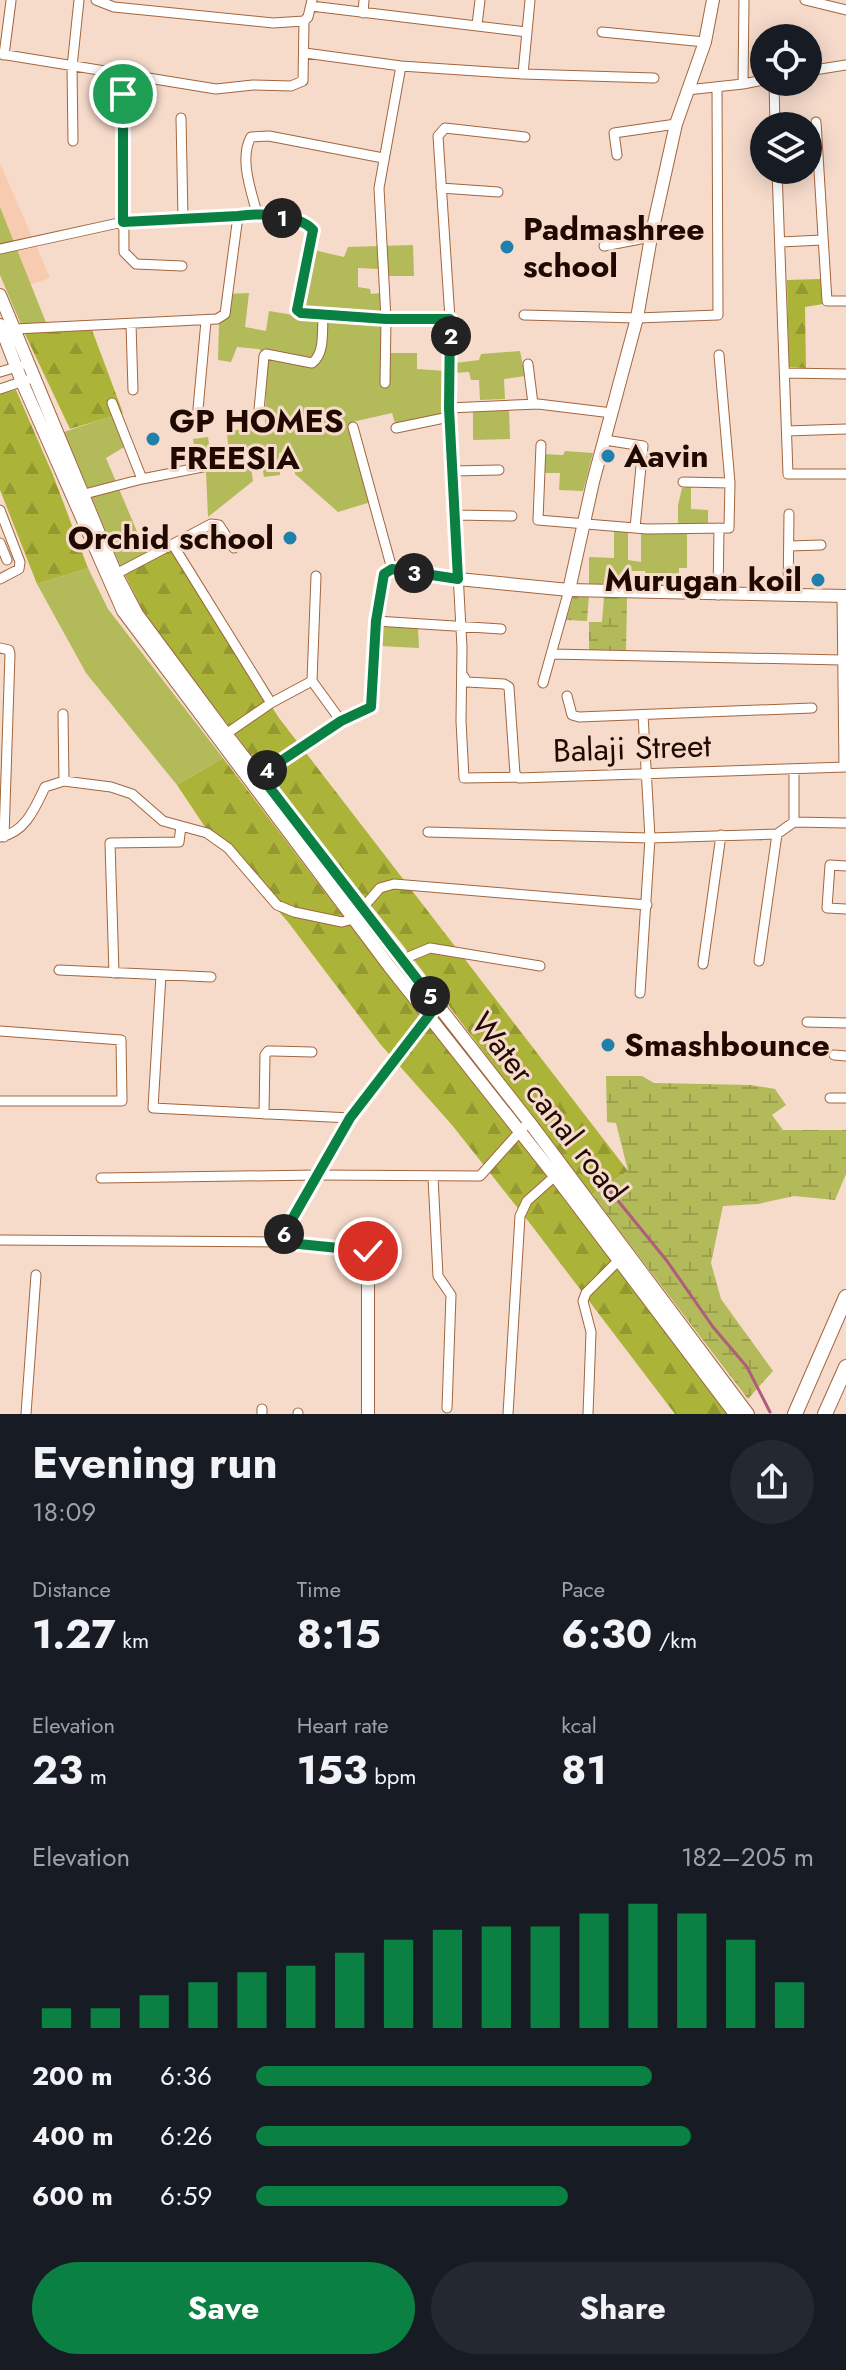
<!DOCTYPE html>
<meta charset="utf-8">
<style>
:root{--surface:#171b24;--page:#242831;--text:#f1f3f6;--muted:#9ea1a6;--accent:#0b8043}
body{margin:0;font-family:Jost,sans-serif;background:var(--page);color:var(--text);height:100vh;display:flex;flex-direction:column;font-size:30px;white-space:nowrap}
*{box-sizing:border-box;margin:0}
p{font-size:26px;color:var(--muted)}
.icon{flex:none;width:44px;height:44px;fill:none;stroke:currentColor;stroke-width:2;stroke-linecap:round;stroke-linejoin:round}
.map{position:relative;height:1414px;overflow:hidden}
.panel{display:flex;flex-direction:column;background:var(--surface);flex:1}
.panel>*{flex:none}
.buttons{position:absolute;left:750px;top:24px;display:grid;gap:16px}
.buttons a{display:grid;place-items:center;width:72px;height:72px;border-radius:50%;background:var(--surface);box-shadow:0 4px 20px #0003;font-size:40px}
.pin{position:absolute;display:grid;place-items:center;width:68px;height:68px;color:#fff;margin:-34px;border:4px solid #fff;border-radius:50%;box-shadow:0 2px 8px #0007}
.km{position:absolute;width:40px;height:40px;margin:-20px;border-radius:50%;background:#222;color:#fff;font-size:22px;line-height:40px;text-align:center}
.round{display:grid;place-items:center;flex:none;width:84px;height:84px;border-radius:42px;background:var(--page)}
.summary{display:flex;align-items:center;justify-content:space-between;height:136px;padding:0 32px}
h1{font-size:44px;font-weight:700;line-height:60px}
.metrics{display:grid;grid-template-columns:repeat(3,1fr);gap:12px;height:136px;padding:8px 32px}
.metrics div{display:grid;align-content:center}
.metrics b{font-size:40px;font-weight:700}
.metrics small{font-size:22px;font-weight:400}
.metrics p{font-size:22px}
.chart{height:224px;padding:16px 32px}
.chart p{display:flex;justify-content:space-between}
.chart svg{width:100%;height:144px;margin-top:8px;stroke:var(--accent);stroke-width:6}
.button{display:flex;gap:16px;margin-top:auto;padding:16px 32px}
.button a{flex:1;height:92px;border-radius:48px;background:var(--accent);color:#fff;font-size:32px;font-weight:700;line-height:92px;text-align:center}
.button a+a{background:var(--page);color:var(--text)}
ul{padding:0 32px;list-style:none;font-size:26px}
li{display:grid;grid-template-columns:128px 96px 1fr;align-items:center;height:60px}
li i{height:20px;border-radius:10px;background:var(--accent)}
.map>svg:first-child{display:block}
</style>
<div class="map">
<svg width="846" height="1414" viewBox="0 0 846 1414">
<defs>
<pattern id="forest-firs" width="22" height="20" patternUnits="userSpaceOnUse" patternTransform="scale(2)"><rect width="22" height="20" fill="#abb338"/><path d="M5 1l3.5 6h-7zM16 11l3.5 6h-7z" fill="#939930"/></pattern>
<pattern id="wetland-marsh" width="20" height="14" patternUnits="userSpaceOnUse" patternTransform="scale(2)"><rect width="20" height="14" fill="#b2ba5a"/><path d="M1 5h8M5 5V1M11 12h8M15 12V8" fill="none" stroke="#999f4c"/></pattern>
</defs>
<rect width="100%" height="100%" fill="#f6dbcb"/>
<path fill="#f7cbb0" d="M 0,163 L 50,278 L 15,290 L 0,260 Z"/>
<path fill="#b2ba5a" d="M 0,207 L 49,330 L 25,334 L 0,275 Z
M 413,245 L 414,276 L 380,276 L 379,269 L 358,268 L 358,287 L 370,289 L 371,294 L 380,293 L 382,353 L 417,353 L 417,369 L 445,371 L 445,414 L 395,423 L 392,413 L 352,422 L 348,427 L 371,502 L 338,512 L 295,474 L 292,451 L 279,453 L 280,475 L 264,477 L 261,460 L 250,462 L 253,481 L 208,517 L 206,472 L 196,462 L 193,439 L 208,437 L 211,460 L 229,457 L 227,432 L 265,424 L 267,360 L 259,349 L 237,347 L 231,362 L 218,360 L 219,324 L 227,294 L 249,293 L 245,327 L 266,331 L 269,311 L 299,316 L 314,250 L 344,257 L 348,247 Z
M 520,351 L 525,376 L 504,379 L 505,399 L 480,400 L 479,380 L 471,380 L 469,372 L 452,373 L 455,363 L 479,360 L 481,354 Z
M 509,410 L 510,439 L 473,440 L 473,411 Z
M 112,416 L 124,447 L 106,458 L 146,553 L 121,567 L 64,432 Z
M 565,451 L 593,453 L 583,491 L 559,490 L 560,473 L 542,473 L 543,454 L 563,455 Z
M 691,487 L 691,509 L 708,510 L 708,524 L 678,525 L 678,505 L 682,488 Z
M 614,531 L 628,532 L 628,560 L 641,562 L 641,532 L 687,531 L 687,568 L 679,568 L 679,586 L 647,585 L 645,571 L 628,571 L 628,586 L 589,585 L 589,557 L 614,558 Z
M 88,568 L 108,609 L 223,758 L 177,785 L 86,673 L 37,584 Z
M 383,626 L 418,628 L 419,648 L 381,646 Z"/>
<path fill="url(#forest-firs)" d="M 821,279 L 823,304 L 805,307 L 806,368 L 789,367 L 787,280 Z
M 49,330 L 92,330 L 123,413 L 70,429 L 25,334 Z
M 16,390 L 53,475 L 88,568 L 37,584 L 0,490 L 0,394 Z
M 171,551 L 279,718 L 628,1171 L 592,1195 L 402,944 L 269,779 L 169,647 L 142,609 L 121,567 L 146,553 Z
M 223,758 L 355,932 L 580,1217 L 729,1414 L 675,1414 L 532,1226 L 452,1125 L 381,1045 L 288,922 L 205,827 L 177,785 Z"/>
<path fill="url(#wetland-marsh)" d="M 574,594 L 589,595 L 587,621 L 566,620 Z
M 604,597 L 627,598 L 626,652 L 589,651 L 589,622 L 602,622 Z
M 606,1076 L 642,1076 L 654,1083 L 751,1085 L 775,1089 L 786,1105 L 772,1115 L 783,1130 L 846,1130 L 846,1174 L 835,1200 L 794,1196 L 758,1204 L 723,1206 L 711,1263 L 721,1299 L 773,1371 L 748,1399 L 592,1195 L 628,1171 L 616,1123 L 607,1122 Z"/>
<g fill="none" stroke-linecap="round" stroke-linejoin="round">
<path stroke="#af5d7c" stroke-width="3" d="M 606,1186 L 667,1261 L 713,1327 L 747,1367 L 770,1412"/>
<g stroke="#a1663f" stroke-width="11">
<path id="street" d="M 96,0 L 114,7 L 273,23 L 304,21
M 805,0 L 846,10
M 311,6 L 527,32
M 363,13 L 364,0
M 477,25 L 480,0
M 602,32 L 705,42
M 805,36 L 805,38
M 305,53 L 401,66 L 523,74 L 654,78
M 0,54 L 216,89 L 253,85 L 291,86 L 303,81 L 304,21 L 308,17 L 312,0
M 808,54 L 810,71
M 4,55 L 11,1
M 808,71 L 846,65
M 523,74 L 530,0
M 774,82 L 775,126
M 743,84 L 764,80
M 687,90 L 743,84 L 744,0
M 123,94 L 124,252 L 136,264 L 182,266
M 181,118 L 183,218
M 816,122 L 827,301 L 846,301
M 73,141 L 72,67 L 79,0
M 617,155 L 614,133 L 676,124
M 777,170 L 788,474 L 846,474
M 441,188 L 498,192
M 257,213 C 251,191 239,158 251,137 L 269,136 L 383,158
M 780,242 L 823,240
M 604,246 L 651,237
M 0,249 L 123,222 L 238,216 C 258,213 298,214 313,230 L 297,310 L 301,313 L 386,319 L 450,319
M 524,315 L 637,318 L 718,315 L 717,87
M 131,324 L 133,390
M 15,329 L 217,319 L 225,314 L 238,216
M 528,364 L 533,404
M 0,372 L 20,366
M 785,373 L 846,374
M 385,383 L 386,319 L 379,188 L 401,66
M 0,389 L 27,380
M 112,403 L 142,479
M 449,408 L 538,404 L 612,413
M 259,410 L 264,356 L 266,354 L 312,363 C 325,354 322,331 323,316
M 197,420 L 206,321
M 353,427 L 392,569
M 396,428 L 449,417
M 787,431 L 846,429
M 605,440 L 643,446 L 635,528
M 541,445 L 538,520 L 647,529 L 729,528 L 730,483 L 719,355
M 452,471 L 499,470
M 683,482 L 730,483
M 77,496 L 142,479 L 258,456
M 0,510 L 20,562 L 19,569 L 0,579
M 455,515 L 512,516
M 0,543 L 7,560
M 173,545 L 271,703
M 789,546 L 821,545
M 114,575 L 211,524 L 219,525 L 234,548
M 718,595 L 719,528
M 788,596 L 789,514
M 842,596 L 844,767
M 376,621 L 501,629
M 0,648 L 9,650 L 10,654 L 4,837
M 551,654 L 842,660
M 462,674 L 467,682 L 504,684 L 509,687 L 515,774 L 519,778 L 846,767
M 312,681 L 341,721
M 543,683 L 569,590
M 567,696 L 572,715 L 579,717 L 812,708
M 63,714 L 64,781
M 226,734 L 271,703 L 312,681 L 316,576
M 517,777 L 464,778 L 461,721 L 462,647 L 449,408 L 450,319 L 438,136 L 445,128 L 525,137
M 794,822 L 794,769
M 428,832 L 650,838 L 777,834 L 794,822 L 846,823
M 0,837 C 25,833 35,808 45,787 L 64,781 L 111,787 L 132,794 L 163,821 L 207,833 L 228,848 L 277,905 L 294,912 L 342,922 L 353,919 L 380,888 L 394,884 L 647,905
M 846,866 L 830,865 L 827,908 L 846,909
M 401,960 L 430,948 L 540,966
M 759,961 L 777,834
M 703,964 L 721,835
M 59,970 L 211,977
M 114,973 L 110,843 L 179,842 L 181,826
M 161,975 L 153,1108 L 350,1118
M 640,993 L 650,838 L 643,715
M 807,1022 L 846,1023
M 0,1031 L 121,1040 L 122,1101 L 0,1101
M 834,1055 L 846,1056
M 830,1098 L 846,1098
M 264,1114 L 265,1055 L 268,1051 L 273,1051 L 312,1052
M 433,1177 L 438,1276 L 451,1295 L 447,1408
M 101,1178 L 318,1175 L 480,1176 L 524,1127
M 0,1240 L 279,1242
M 262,1409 L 262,1414
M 298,1413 L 298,1414
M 26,1414 L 36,1275
M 508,1414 L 520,1216 L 527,1201 L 555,1176
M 588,1414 L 591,1332 L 583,1301 L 586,1293 L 621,1258"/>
</g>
<g stroke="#a1663f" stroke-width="14">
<path id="secondary" d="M 0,295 L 116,574 L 137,614 L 226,734 L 530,1123 L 748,1414
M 0,325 L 22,382 L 123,611 L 389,966 L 555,1176 L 735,1414
M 569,590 L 846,596
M 260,775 L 341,721 L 371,707 L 376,621 L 384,574 L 392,569 L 458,579 L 569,590 L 593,482 L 637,318 L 651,237 L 676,124 L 705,42 L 713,0
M 368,1414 L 368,1251 L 279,1242 L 350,1118 L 433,1009"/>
</g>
<g stroke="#a1663f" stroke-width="16">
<path id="primary" d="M 795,1414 L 846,1297
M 825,1414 L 846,1367"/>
</g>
<use href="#street" stroke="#fff" stroke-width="9"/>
<use href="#secondary" stroke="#fff" stroke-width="12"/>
<use href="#primary" stroke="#fff" stroke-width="14"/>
</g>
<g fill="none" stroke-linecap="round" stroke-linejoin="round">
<g stroke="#fff" stroke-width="16">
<path id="route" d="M 123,94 L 123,222 L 238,216 C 259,213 297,213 313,230 L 297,310 L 301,313 L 386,319 L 450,319 L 449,408 L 458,579 L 392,569 L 384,574 L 376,621 L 371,707 L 341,721 L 260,775 L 437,1005 L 350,1118 L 279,1242 L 368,1251"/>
</g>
<use href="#route" stroke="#0b8043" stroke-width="10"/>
</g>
<g fill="#1e80ab" stroke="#f6dbcb" stroke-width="3">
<circle cx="507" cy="247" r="8"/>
<circle cx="153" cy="439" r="8"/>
<circle cx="608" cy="456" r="8"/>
<circle cx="290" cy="538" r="8"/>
<circle cx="818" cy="580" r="8"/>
<circle cx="608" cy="1045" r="8"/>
</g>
<g text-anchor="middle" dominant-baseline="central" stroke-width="6" stroke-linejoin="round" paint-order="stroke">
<g font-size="32" font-weight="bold" fill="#1f0900" stroke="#f6dbcb" text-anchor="start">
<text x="523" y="229">Padmashree<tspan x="523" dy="37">school</tspan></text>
<text x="169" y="421">GP HOMES<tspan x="169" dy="37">FREESIA</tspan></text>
<text x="624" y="456">Aavin</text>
<text x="274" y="538" text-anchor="end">Orchid school</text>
<text x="802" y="580" text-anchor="end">Murugan koil</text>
<text x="624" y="1045">Smashbounce</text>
</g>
<g font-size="32" fill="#1f0900" stroke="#f6dbcb">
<text transform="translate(632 748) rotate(-2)">Balaji Street</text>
<text transform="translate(549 1107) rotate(52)">Water canal road</text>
</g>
</g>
</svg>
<div class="buttons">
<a><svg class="icon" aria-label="locate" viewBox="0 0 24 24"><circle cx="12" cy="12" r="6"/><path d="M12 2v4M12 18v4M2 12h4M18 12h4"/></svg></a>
<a><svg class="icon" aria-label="layers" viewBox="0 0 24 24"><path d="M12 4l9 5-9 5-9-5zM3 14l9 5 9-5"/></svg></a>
</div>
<div class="pin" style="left:123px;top:94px;background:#1e9e55"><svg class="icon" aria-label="arrive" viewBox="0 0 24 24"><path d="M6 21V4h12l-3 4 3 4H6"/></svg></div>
<div class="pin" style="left:368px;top:1251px;background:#d93025"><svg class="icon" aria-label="check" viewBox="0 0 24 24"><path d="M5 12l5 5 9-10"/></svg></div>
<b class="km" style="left:282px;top:218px">1</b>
<b class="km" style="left:451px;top:336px">2</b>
<b class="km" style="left:414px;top:573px">3</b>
<b class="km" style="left:267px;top:770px">4</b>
<b class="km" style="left:430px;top:996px">5</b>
<b class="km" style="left:284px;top:1234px">6</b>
</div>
<section class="panel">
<div class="summary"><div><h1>Evening run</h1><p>18:09</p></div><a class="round"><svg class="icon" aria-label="share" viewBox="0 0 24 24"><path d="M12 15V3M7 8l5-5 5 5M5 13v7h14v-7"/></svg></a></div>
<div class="metrics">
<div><p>Distance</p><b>1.27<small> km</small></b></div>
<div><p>Time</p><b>8:15</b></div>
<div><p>Pace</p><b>6:30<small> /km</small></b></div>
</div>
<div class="metrics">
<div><p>Elevation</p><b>23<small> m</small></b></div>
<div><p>Heart rate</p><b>153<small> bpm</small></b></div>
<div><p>kcal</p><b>81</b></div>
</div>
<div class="chart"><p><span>Elevation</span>182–205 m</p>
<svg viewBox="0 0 160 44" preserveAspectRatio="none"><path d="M5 44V38M15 44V38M25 44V34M35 44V30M45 44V27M55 44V25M65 44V21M75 44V17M85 44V14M95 44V13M105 44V13M115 44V9M125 44V6M135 44V9M145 44V17M155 44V30"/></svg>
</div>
<ul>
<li><b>200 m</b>6:36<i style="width:71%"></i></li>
<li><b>400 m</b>6:26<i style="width:78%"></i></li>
<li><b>600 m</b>6:59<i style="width:56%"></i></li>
</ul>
<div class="button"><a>Save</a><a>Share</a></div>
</section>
